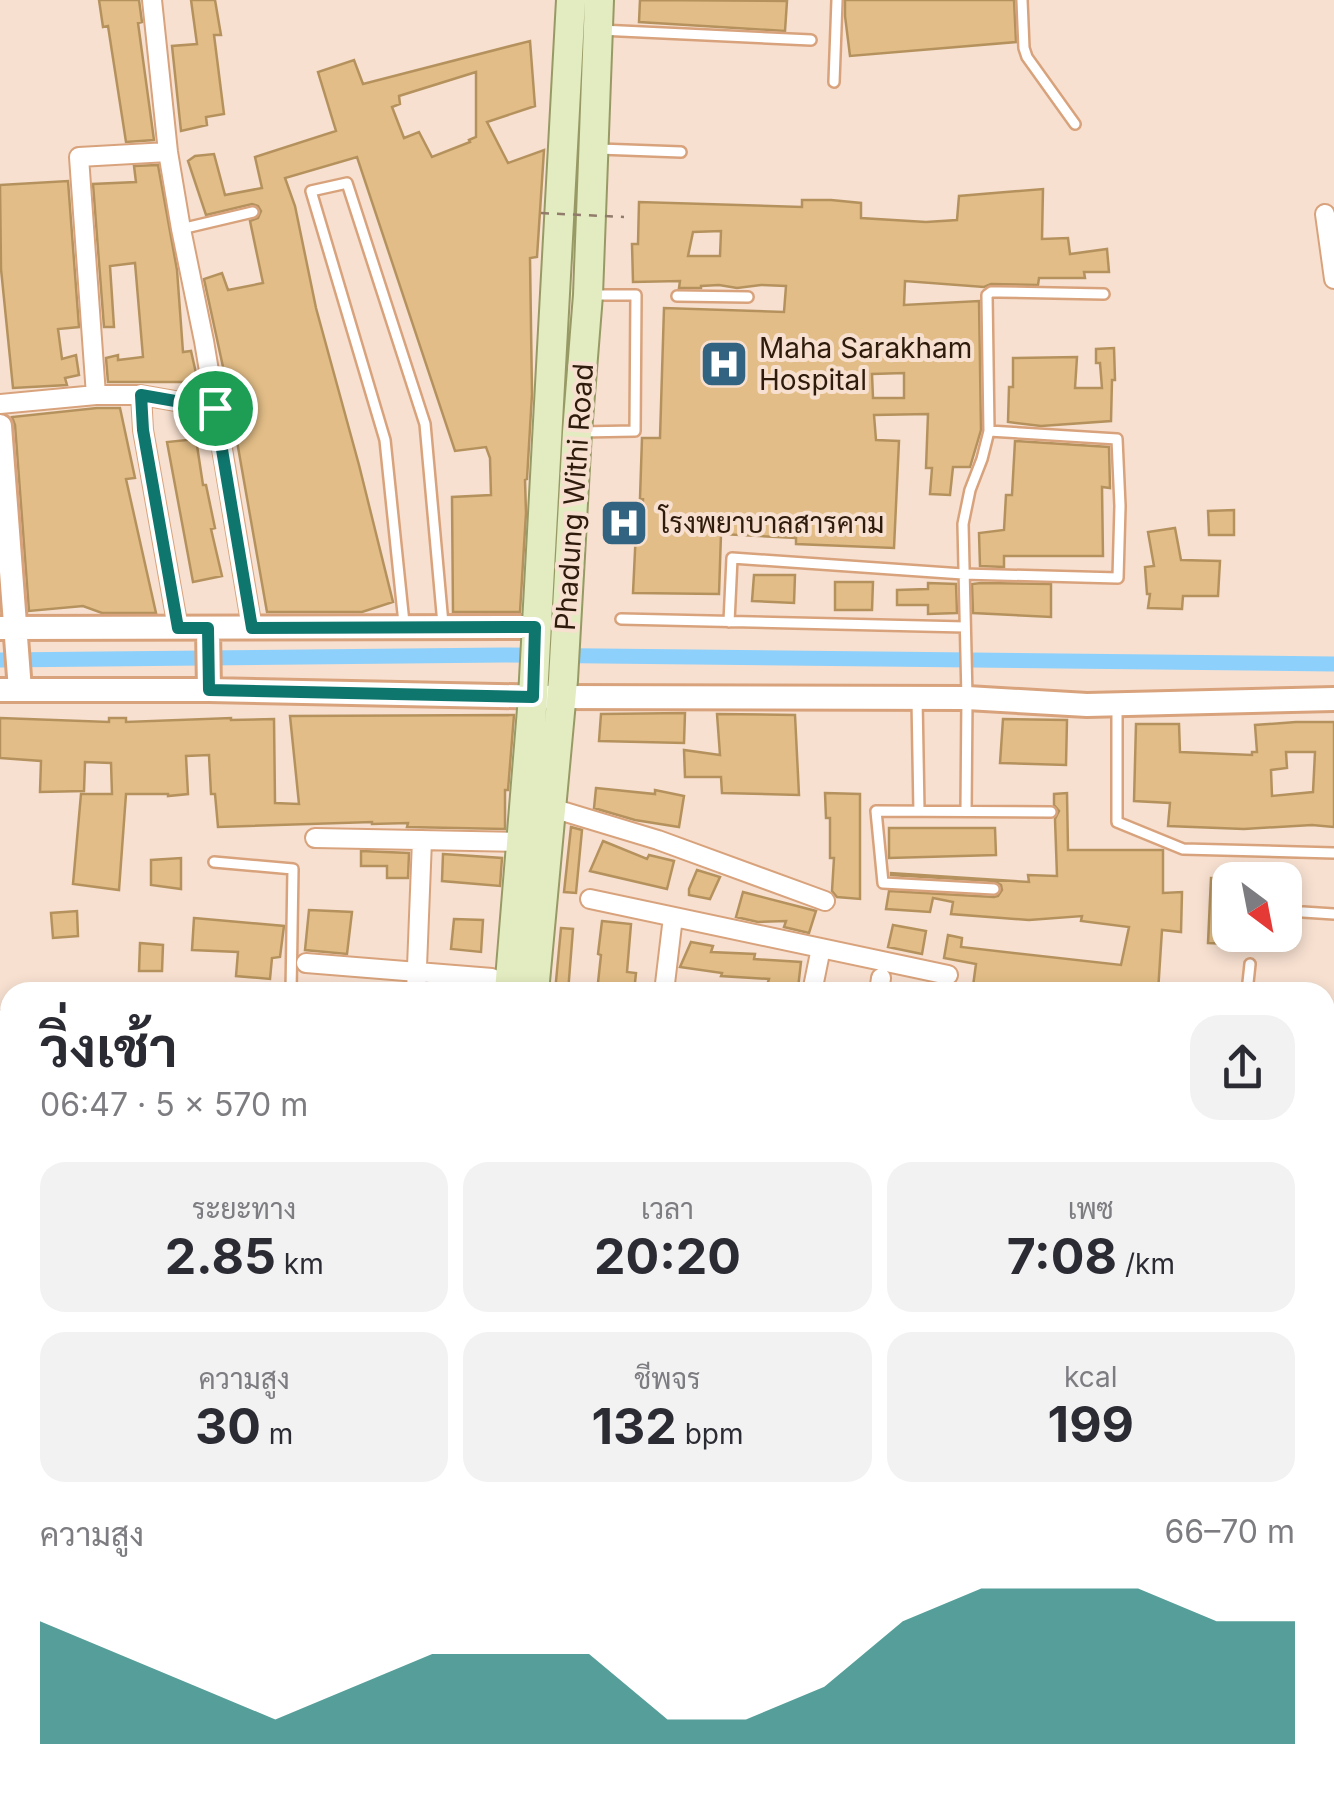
<!DOCTYPE html>
<html lang="th">
<meta charset="utf-8">
<style>
:root{--surface:#fff;--page:#f2f2f3;--text:#2b2b33;--muted:#7c7c81;--accent:#0f766e}
body{margin:0;font-family:Inter,Sarabun,sans-serif;background:var(--page);color:var(--text);height:100vh;display:flex;flex-direction:column;font-size:38px;white-space:nowrap}
*{box-sizing:border-box;margin:0}
p{font-size:32px;color:var(--muted)}
.icon{flex:none;width:55px;height:55px;fill:none;stroke:currentColor;stroke-width:2;stroke-linecap:round;stroke-linejoin:round}
.map{position:relative;flex:1;overflow:hidden}
.sheet{position:absolute;left:0px;top:982px;width:1335px;height:812px;display:flex;flex-direction:column;background:var(--surface);border-radius:30px 30px 0 0;box-shadow:0 5px 15px #0003}
.sheet>*{flex:none}
.needle{width:65px;rotate:148deg}
.controls{position:absolute;left:1212px;top:862px;display:grid;gap:20px}
.controls a{display:grid;place-items:center;width:90px;height:90px;border-radius:20px;background:var(--surface);box-shadow:0 5px 15px #0003;font-size:50px}
.pin{position:absolute;display:grid;place-items:center;width:85px;height:85px;color:#fff;margin:-42px;border:5px solid #fff;border-radius:50%;box-shadow:0 2px 10px #0007}
.round{display:grid;place-items:center;flex:none;width:105px;height:105px;border-radius:30px;background:var(--page)}
.summary{display:flex;align-items:center;justify-content:space-between;height:170px;padding:0 40px}
h1{font-size:55px;font-weight:700;line-height:75px}
.figures{display:grid;grid-template-columns:repeat(3,1fr);gap:15px;height:170px;padding:10px 40px}
.figures div{display:grid;align-content:center;border-radius:25px;background:var(--page);text-align:center}
.figures b{font-size:50px;font-weight:700}
.figures small{font-size:28px;font-weight:400}
.figures p{font-size:28px}
.chart{height:280px;padding:20px 40px}
.chart p{display:flex;justify-content:space-between}
.chart svg{width:100%;height:180px;margin-top:10px;fill:var(--accent);opacity:.7}
.map>svg:first-child{display:block}
</style>
<div class="map">
<svg width="1334" height="1794" viewBox="0 0 1334 1794">
<rect width="100%" height="100%" fill="#f7e0d0"/>
<path fill="#c4adfd" d="M 1325,1740 L 1334,1741 L 1334,1794 L 1168,1794 L 1170,1785 L 1325,1785 Z"/>
<g fill="none" stroke-linecap="round" stroke-linejoin="round">
<path stroke="#8dd0fb" stroke-width="15" d="M 0,660 L 504,655 L 1334,664"/>
</g>
<path fill="#e2bd87" stroke="#b5925d" stroke-width="2.5" fill-rule="evenodd" d="M 99,0 L 139,0 L 142,22 L 138,23 L 154,140 L 126,142 L 108,26 L 103,27 Z
M 191,0 L 215,0 L 221,35 L 214,35 L 224,114 L 206,117 L 207,125 L 181,131 L 172,46 L 197,44 Z
M 640,0 L 787,1 L 785,31 L 639,22 Z
M 845,0 L 1014,0 L 1016,42 L 850,56 L 845,16 Z
M 530,41 L 535,106 L 487,122 L 508,163 L 544,150 L 537,257 L 530,258 L 532,394 L 527,479 L 525,480 L 526,513 L 520,612 L 453,612 L 452,497 L 491,495 L 490,458 L 486,447 L 455,451 L 357,157 L 285,178 L 295,206 L 316,308 L 359,465 L 393,602 L 362,612 L 267,612 L 228,390 L 204,279 L 222,273 L 228,290 L 263,283 L 250,221 L 258,218 L 261,211 L 258,206 L 252,204 L 206,215 L 188,161 L 195,156 L 214,154 L 225,195 L 262,188 L 255,157 L 336,131 L 318,72 L 354,60 L 363,84 ZM 476,72 L 476,137 L 469,140 L 470,142 L 432,157 L 419,132 L 404,138 L 392,107 L 400,104 L 399,96 Z
M 158,165 L 177,270 L 183,352 L 191,351 L 198,382 L 108,382 L 106,358 L 118,355 L 118,360 L 143,357 L 135,263 L 110,266 L 114,327 L 104,327 L 93,184 L 136,182 L 134,166 Z
M 68,181 L 79,327 L 58,329 L 62,359 L 76,355 L 79,375 L 65,378 L 67,385 L 13,388 L 1,269 L 0,185 Z
M 1043,189 L 1042,239 L 1068,238 L 1070,254 L 1107,249 L 1109,272 L 1084,272 L 1085,278 L 1039,278 L 1038,285 L 991,284 L 984,287 L 905,281 L 904,305 L 979,301 L 981,430 L 970,467 L 953,467 L 950,495 L 930,494 L 932,468 L 926,468 L 928,414 L 874,415 L 876,440 L 899,441 L 894,548 L 796,544 L 796,538 L 721,534 L 719,594 L 633,593 L 636,530 L 642,530 L 643,499 L 640,498 L 642,438 L 660,438 L 664,308 L 784,312 L 786,286 L 761,285 L 737,288 L 719,285 L 701,286 L 701,288 L 679,288 L 680,281 L 633,282 L 632,244 L 638,244 L 639,202 L 802,207 L 802,200 L 831,200 L 861,203 L 861,218 L 926,222 L 957,220 L 959,196 ZM 721,231 L 720,256 L 688,256 L 693,232 ZM 904,373 L 904,398 L 873,398 L 872,374 Z
M 1114,348 L 1115,380 L 1112,380 L 1111,421 L 1041,426 L 1008,422 L 1009,387 L 1013,387 L 1013,358 L 1077,357 L 1075,388 L 1102,388 L 1100,363 L 1096,363 L 1096,349 Z
M 97,408 L 120,408 L 135,478 L 126,479 L 156,613 L 102,613 L 83,606 L 29,611 L 15,425 L 12,417 Z
M 196,439 L 203,485 L 206,485 L 215,528 L 211,529 L 222,576 L 193,582 L 167,442 Z
M 1015,441 L 1109,447 L 1110,488 L 1102,487 L 1103,556 L 1004,556 L 1004,567 L 980,566 L 979,533 L 1004,530 L 1006,495 L 1012,495 Z
M 1234,510 L 1234,535 L 1209,535 L 1208,511 Z
M 1175,528 L 1181,560 L 1220,561 L 1218,596 L 1183,596 L 1182,609 L 1148,608 L 1150,594 L 1147,594 L 1145,567 L 1154,566 L 1148,532 Z
M 754,575 L 795,575 L 794,603 L 752,601 Z
M 835,582 L 873,582 L 872,610 L 835,610 Z
M 928,583 L 956,584 L 957,613 L 928,614 L 928,605 L 897,605 L 897,590 L 928,589 Z
M 981,583 L 1051,584 L 1051,617 L 973,613 L 972,584 Z
M 685,713 L 684,743 L 599,741 L 601,714 Z
M 717,714 L 795,715 L 799,795 L 722,793 L 721,777 L 685,777 L 684,750 L 720,755 Z
M 514,715 L 508,790 L 505,790 L 505,829 L 407,827 L 408,823 L 372,824 L 372,822 L 218,827 L 215,794 L 211,794 L 209,755 L 186,756 L 188,794 L 168,796 L 168,794 L 126,794 L 119,890 L 73,884 L 81,794 L 112,794 L 111,763 L 85,762 L 84,791 L 40,792 L 41,761 L 0,758 L 0,718 L 109,722 L 109,718 L 126,718 L 126,722 L 231,718 L 231,720 L 274,719 L 275,803 L 299,804 L 290,716 Z
M 1003,719 L 1067,720 L 1066,765 L 1000,763 Z
M 1296,722 L 1334,722 L 1334,827 L 1312,825 L 1244,829 L 1168,826 L 1170,803 L 1134,801 L 1136,724 L 1179,724 L 1180,752 L 1252,755 L 1252,752 L 1257,752 L 1255,725 ZM 1286,752 L 1315,752 L 1313,792 L 1272,796 L 1271,770 L 1287,768 Z
M 596,788 L 655,794 L 655,790 L 684,796 L 679,827 L 635,820 L 594,808 Z
M 825,793 L 860,794 L 860,899 L 837,897 L 832,891 L 834,858 L 830,858 L 830,818 L 826,818 Z
M 1067,793 L 1068,850 L 1163,850 L 1163,893 L 1182,892 L 1181,932 L 1162,930 L 1158,992 L 1028,992 L 973,986 L 976,964 L 944,958 L 948,935 L 962,938 L 961,947 L 1121,965 L 1129,927 L 1081,921 L 1082,916 L 1029,920 L 951,914 L 953,902 L 933,898 L 930,912 L 886,909 L 889,891 L 994,897 L 998,896 L 1002,890 L 1001,885 L 994,881 L 891,875 L 891,873 L 1029,882 L 1028,875 L 1057,876 L 1055,819 L 1059,811 L 1054,805 L 1054,794 Z
M 571,827 L 582,830 L 576,893 L 564,892 Z
M 889,828 L 995,828 L 996,855 L 889,858 Z
M 603,841 L 647,859 L 649,855 L 674,861 L 667,889 L 590,871 Z
M 361,851 L 409,853 L 408,878 L 387,878 L 387,866 L 361,866 Z
M 443,854 L 502,858 L 500,886 L 442,881 Z
M 181,858 L 181,889 L 151,885 L 151,860 Z
M 697,870 L 720,877 L 710,899 L 689,895 L 689,889 Z
M 1211,878 L 1230,879 L 1230,944 L 1208,943 Z
M 743,892 L 816,911 L 809,933 L 784,927 L 786,921 L 758,922 L 736,917 Z
M 309,910 L 352,912 L 347,954 L 305,950 Z
M 77,911 L 78,936 L 53,938 L 51,913 Z
M 194,918 L 284,926 L 280,957 L 272,958 L 270,979 L 236,976 L 238,952 L 192,950 Z
M 454,919 L 483,920 L 481,952 L 451,949 Z
M 602,921 L 631,924 L 627,972 L 636,973 L 634,992 L 597,992 L 601,955 L 598,954 Z
M 893,925 L 926,931 L 922,954 L 888,947 Z
M 561,928 L 573,929 L 568,992 L 555,992 Z
M 691,942 L 713,946 L 711,952 L 755,954 L 754,959 L 801,962 L 798,988 L 768,982 L 769,979 L 721,976 L 722,973 L 680,967 Z
M 140,943 L 163,945 L 162,971 L 139,971 Z"/>
<g fill="none" stroke-linecap="round" stroke-linejoin="round">
<g stroke="#d8a37c" stroke-width="14">
<path id="service" d="M 1022,0 L 1024,48 L 1027,57 L 1075,124
M 600,30 L 811,40
M 834,82 L 837,0
M 599,149 L 681,152
M 181,229 L 253,212
M 677,296 L 748,297
M 580,432 L 635,431 L 636,295 L 592,295
M 621,619 L 965,627
M 729,622 L 732,558 L 963,574 L 1118,578 L 1120,506 L 1117,439 L 989,431
M 404,623 L 385,440 L 311,191 L 347,183 L 425,424 L 443,624
M 917,699 L 919,811
M 1117,707 L 1117,822 L 1183,849 L 1334,853
M 966,811 L 967,698 L 963,524 L 970,490 L 982,459 L 989,431 L 987,295 L 991,292 L 999,292 L 1104,294
M 214,862 L 293,869 L 291,992
M 994,889 L 883,883 L 876,811 L 1051,812
M 1303,912 L 1334,914
M 1247,992 L 1250,964
M 0,1218 L 10,1219
M 1325,1296 L 1334,1297
M 0,1303 L 10,1303
M 1325,1412 L 1334,1413
M 0,1464 L 10,1466
M 376,1794 L 377,1785"/>
</g>
<g stroke="#d8a37c" stroke-width="22">
<path id="minor" d="M 152,0 L 168,152 L 181,229 L 204,341 L 252,628
M 1325,214 L 1334,279
M 96,395 L 79,157 L 168,152
M 0,404 L 96,395 L 141,395
M 178,628 L 143,430 L 141,395 L 215,408
M 552,808 L 658,840 L 825,901
M 315,838 L 522,842
M 590,899 L 948,975
M 306,963 L 492,978
M 416,992 L 422,840
M 664,992 L 673,917
M 812,992 L 821,948
M 879,992 L 881,978
M 0,1020 L 10,1021
M 1325,1207 L 1334,1209
M 1153,1794 L 1154,1785"/>
</g>
<g stroke="#d8a37c" stroke-width="28">
<path id="tertiary" d="M 0,426 L 20,690
M 0,628 L 535,627
M 208,629 L 209,690
M 0,690 L 209,690 L 552,697 L 967,698 L 1087,705 L 1334,699"/>
</g>
<g stroke="#d8a37c" stroke-width="30">
<path id="secondary" d="M 447,1794 L 448,1785"/>
</g>
<g stroke="#989a65" stroke-width="32">
<path id="primary" d="M 509,992 L 533,697 L 571,0
M 534,992 L 563,680 L 577,432 L 588,295 L 599,0
M 0,1557 L 10,1557
M 1325,1713 L 1334,1715"/>
</g>
<path stroke="#917c6c" stroke-width="2.5" stroke-dasharray="8 8" stroke-linecap="butt" d="M 1325,1463 L 1334,1464
M 1325,1653 L 1334,1653"/>
<use href="#service" stroke="#fff" stroke-width="9"/>
<use href="#minor" stroke="#fff" stroke-width="18"/>
<use href="#tertiary" stroke="#fff" stroke-width="22"/>
<use href="#secondary" stroke="#f1f5e0" stroke-width="25"/>
<use href="#primary" stroke="#e3ebc0" stroke-width="28"/>
<path stroke="#917c6c" stroke-width="2.5" stroke-dasharray="8 8" stroke-linecap="butt" d="M 541,213 L 624,217"/>
</g>
<g fill="none" stroke-linecap="round" stroke-linejoin="round">
<g stroke="#fff" stroke-width="20">
<path id="route" d="M 141,395 L 215,408 L 252,628 L 535,627 L 533,697 L 209,690 L 208,628 L 178,628 L 143,430 Z"/>
</g>
<use href="#route" stroke="#0f766e" stroke-width="12"/>
</g>
<defs>
<g id="hospital-square" transform="scale(2.5)"><rect x="-9" y="-9" width="18" height="18" rx="4" fill="#326381" stroke="#f7e0d0"/><path d="M-5-5h3v3.5h4V-5h3V5h-3V1.5h-4V5h-3Z" fill="#fff"/></g>
</defs>
<g fill-rule="evenodd">
<use href="#hospital-square" x="724" y="364"/>
<use href="#hospital-square" x="624" y="523"/>
</g>
<g text-anchor="middle" dominant-baseline="central" stroke-width="8" stroke-linejoin="round" paint-order="stroke">
<g font-size="28" fill="#2f1b0b" stroke="#f7e0d0" text-anchor="start">
<text x="759" y="348">Maha Sarakham<tspan x="759" dy="32">Hospital</tspan></text>
<text x="659" y="523">โรงพยาบาลสารคาม</text>
</g>
<g font-size="28" fill="#2f1b0b" stroke="#f7e0d0">
<text transform="translate(574 497) rotate(-86)">Phadung Withi Road</text>
</g>
</g>
</svg>
<div class="controls">
<a><svg class="needle" viewBox="-14 -14 28 28"><path d="M0-13l5 13h-10z" fill="#e53935"/><path d="M0 13l5-13h-10z" fill="#7c7c81"/></svg></a>
</div>
<div class="pin" style="left:215px;top:408px;background:#1e9e55"><svg class="icon" aria-label="arrive" viewBox="0 0 24 24"><path d="M6 21V4h12l-3 4 3 4H6"/></svg></div>
<section class="sheet">
<div class="summary"><div><h1>วิ่งเช้า</h1><p>06:47 · 5 × 570 m</p></div><a class="round"><svg class="icon" aria-label="share" viewBox="0 0 24 24"><path d="M12 15V3M7 8l5-5 5 5M5 13v7h14v-7"/></svg></a></div>
<div class="figures">
<div><p>ระยะทาง</p><b>2.85<small> km</small></b></div>
<div><p>เวลา</p><b>20:20</b></div>
<div><p>เพซ</p><b>7:08<small> /km</small></b></div>
</div>
<div class="figures">
<div><p>ความสูง</p><b>30<small> m</small></b></div>
<div><p>ชีพจร</p><b>132<small> bpm</small></b></div>
<div><p>kcal</p><b>199</b></div>
</div>
<div class="chart"><p><span>ความสูง</span>66–70 m</p>
<svg viewBox="0 0 160 44" preserveAspectRatio="none"><path d="M0 44V14L10 22L20 30L30 38L40 30L50 22L60 22L70 22L80 38L90 38L100 30L110 14L120 6L130 6L140 6L150 14L160 14V44z"/></svg>
</div>
</section>
</div>
